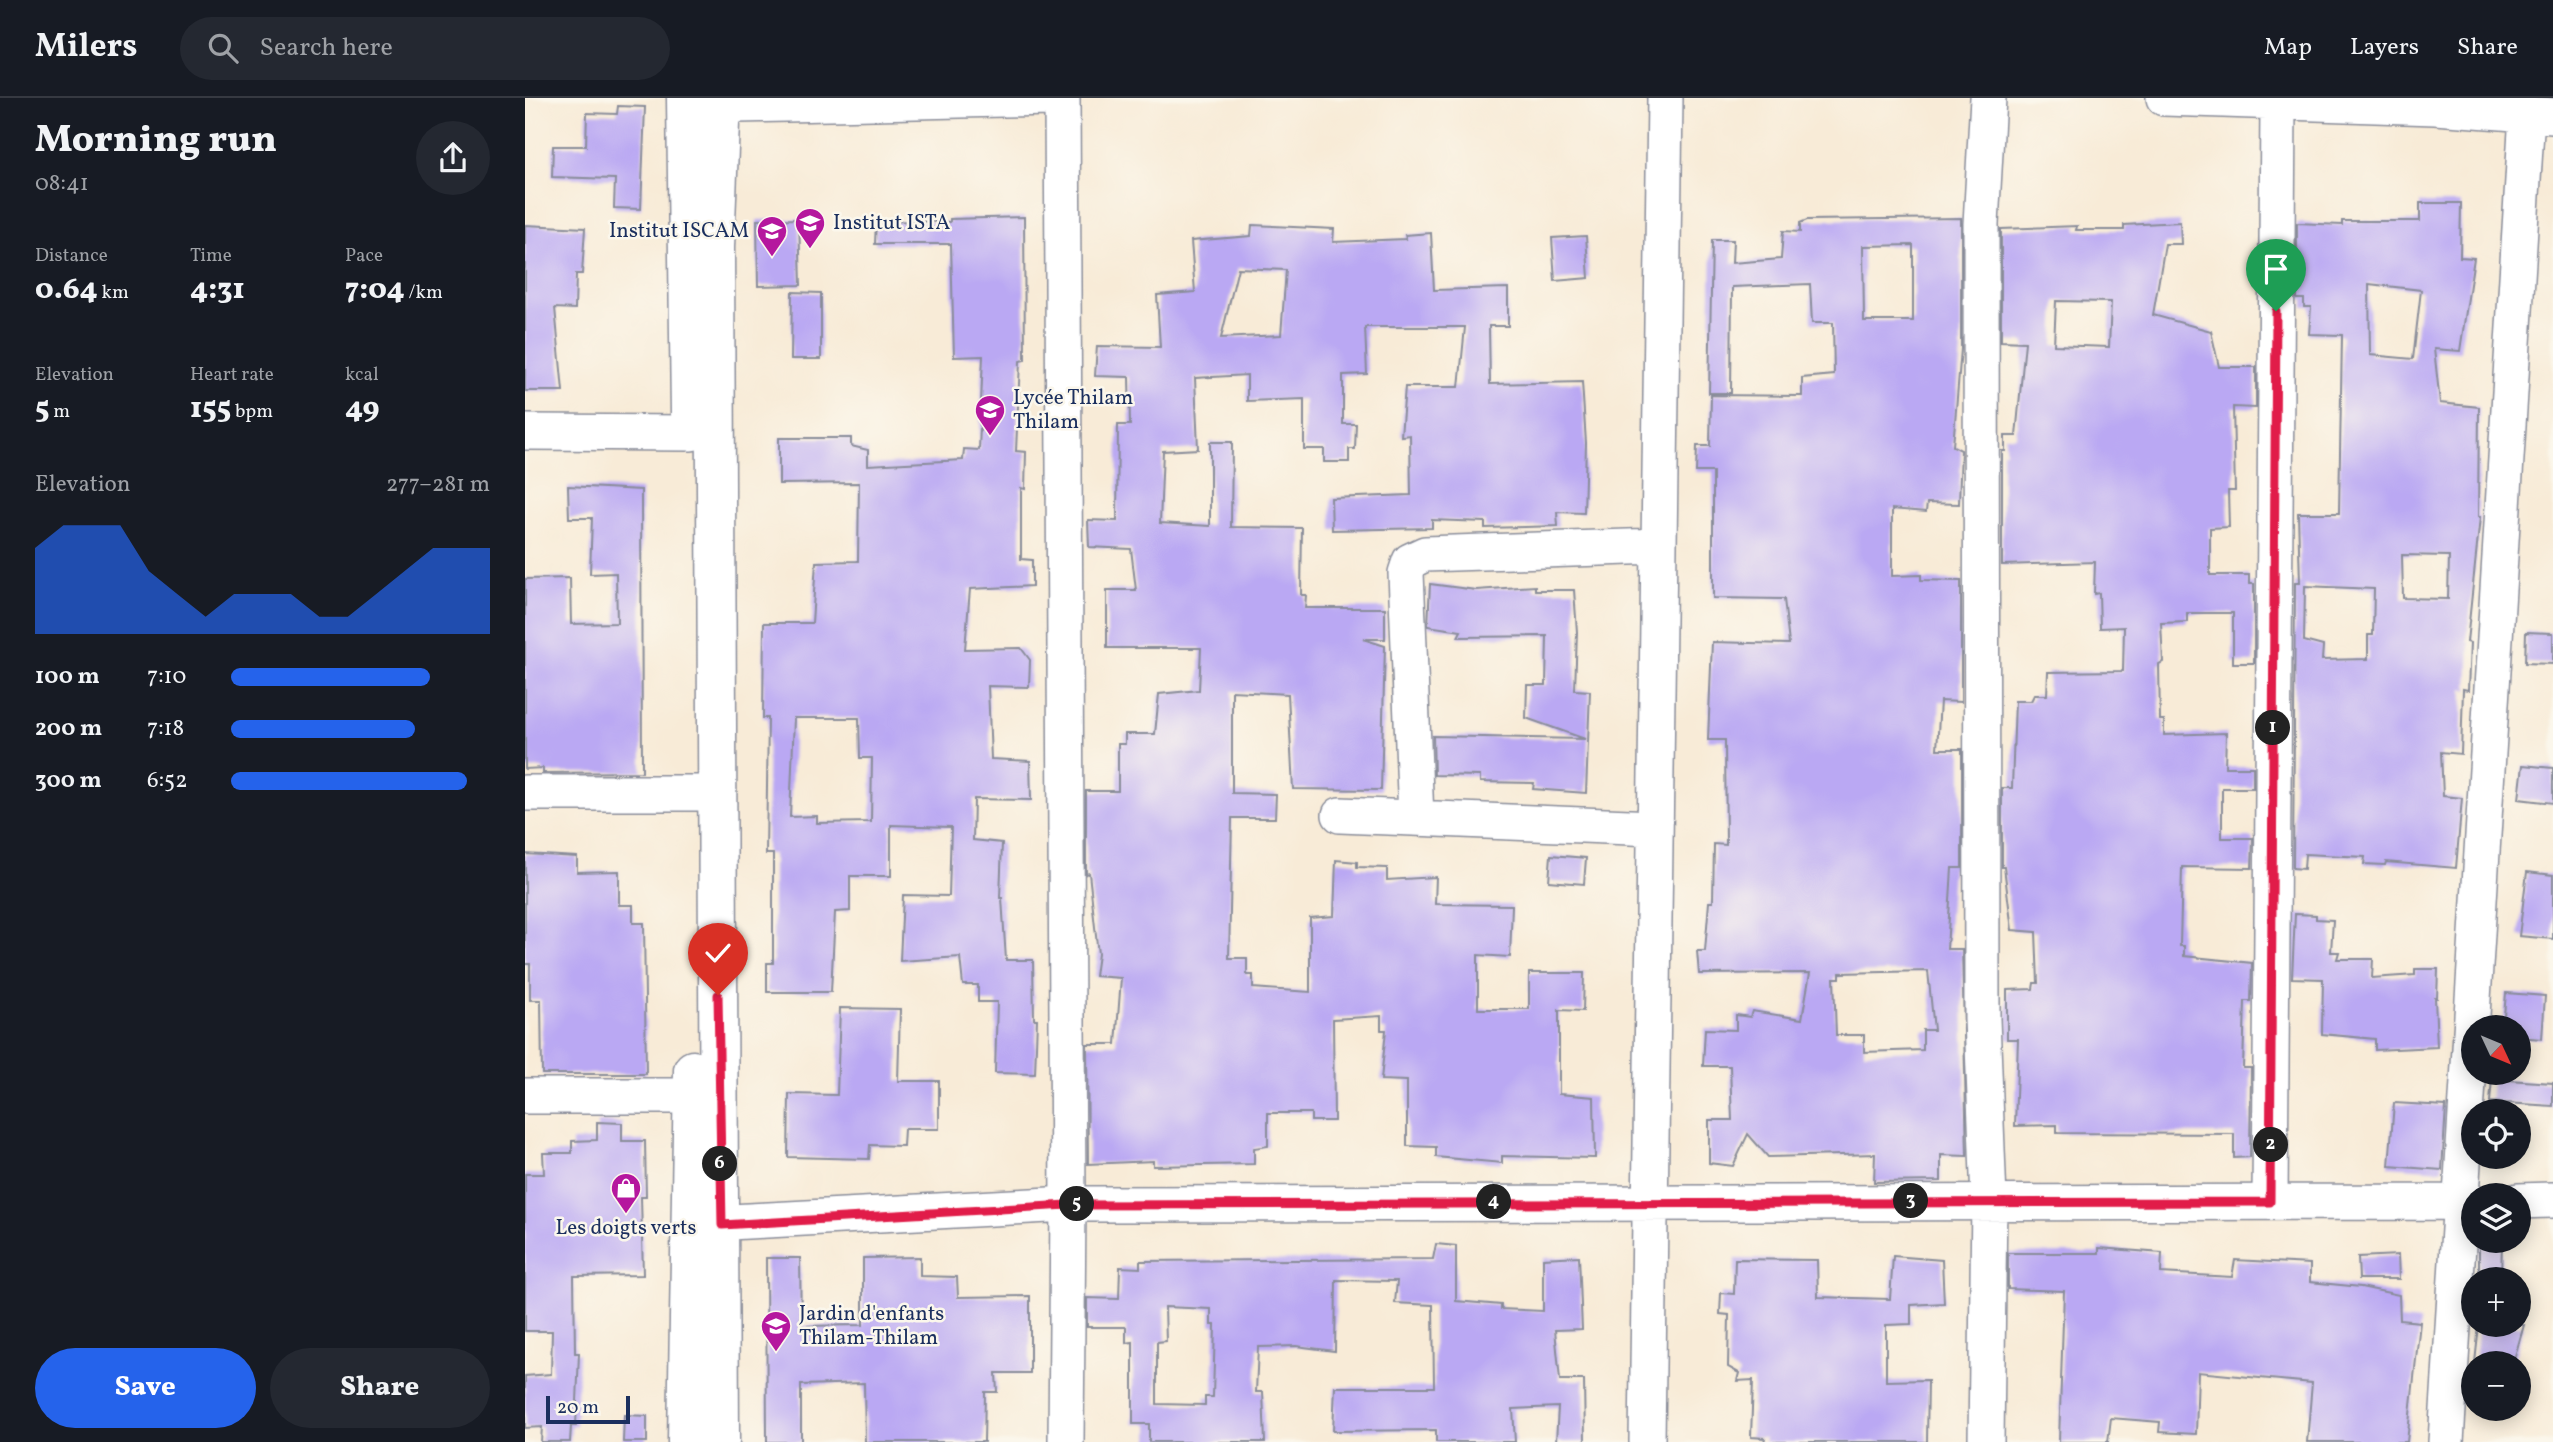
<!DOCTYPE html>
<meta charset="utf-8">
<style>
:root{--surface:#171b24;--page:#242831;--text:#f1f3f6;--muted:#9ea1a6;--line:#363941;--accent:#2563eb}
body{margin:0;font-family:Vollkorn,serif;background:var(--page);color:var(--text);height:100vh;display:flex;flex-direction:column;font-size:26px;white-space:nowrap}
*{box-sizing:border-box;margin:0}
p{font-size:23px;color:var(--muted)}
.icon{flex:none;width:38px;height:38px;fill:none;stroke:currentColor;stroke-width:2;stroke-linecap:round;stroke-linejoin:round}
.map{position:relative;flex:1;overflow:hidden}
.details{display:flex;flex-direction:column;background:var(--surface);width:525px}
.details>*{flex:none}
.needle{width:46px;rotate:134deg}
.tools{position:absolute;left:1936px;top:917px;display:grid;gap:14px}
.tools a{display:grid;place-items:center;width:70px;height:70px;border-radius:50%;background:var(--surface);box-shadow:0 4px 18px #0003;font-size:35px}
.scale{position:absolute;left:21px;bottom:18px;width:84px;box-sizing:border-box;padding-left:7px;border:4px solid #1b2f5e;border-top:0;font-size:19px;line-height:24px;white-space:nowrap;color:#1b2f5e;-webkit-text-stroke:5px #fbf7ec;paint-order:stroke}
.pin{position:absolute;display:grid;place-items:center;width:60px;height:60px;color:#fff;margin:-72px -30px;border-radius:50% 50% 50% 0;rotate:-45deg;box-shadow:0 0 7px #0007}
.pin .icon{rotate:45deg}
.km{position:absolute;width:35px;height:35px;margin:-18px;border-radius:50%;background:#222;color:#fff;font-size:19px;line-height:35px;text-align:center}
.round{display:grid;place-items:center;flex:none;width:74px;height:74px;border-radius:37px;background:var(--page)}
.head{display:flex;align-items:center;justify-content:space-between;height:119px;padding:0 35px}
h1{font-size:38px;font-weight:800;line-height:52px}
.metrics{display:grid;grid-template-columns:repeat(3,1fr);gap:10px;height:119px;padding:7px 35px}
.metrics div{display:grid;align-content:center}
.metrics b{font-size:30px;font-weight:800}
.metrics small{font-size:19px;font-weight:400}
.metrics p{font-size:19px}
.chart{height:196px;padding:14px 35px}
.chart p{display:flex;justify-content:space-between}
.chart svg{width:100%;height:126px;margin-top:7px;fill:var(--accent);opacity:.7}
.primary-button{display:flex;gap:14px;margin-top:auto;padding:14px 35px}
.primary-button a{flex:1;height:80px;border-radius:42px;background:var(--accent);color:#fff;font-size:28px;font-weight:800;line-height:80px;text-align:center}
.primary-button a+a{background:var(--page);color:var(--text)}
ul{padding:0 35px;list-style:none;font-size:23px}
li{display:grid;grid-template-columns:112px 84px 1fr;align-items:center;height:52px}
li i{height:18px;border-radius:9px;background:var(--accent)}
header{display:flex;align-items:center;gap:42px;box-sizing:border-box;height:98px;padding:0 35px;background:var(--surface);border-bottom:2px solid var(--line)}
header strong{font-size:33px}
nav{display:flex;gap:38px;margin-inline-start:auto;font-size:24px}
.search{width:490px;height:63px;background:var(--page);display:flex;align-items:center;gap:18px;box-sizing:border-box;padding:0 24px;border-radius:38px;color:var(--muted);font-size:26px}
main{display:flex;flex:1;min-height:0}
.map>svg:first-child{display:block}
</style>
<header>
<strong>Milers</strong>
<div class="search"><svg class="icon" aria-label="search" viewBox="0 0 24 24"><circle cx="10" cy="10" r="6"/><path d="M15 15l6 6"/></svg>Search here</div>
<nav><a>Map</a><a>Layers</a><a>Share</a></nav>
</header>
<main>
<section class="details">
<div class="head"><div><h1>Morning run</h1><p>08:41</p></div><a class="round"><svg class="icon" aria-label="share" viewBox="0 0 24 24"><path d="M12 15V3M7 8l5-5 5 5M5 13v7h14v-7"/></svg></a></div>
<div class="metrics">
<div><p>Distance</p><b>0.64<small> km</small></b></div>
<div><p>Time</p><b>4:31</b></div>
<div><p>Pace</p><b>7:04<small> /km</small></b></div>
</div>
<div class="metrics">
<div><p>Elevation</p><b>5<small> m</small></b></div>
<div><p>Heart rate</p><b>155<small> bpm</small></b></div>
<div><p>kcal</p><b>49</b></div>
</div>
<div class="chart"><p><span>Elevation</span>277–281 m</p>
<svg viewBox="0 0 160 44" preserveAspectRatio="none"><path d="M0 44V14L10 6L20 6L30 6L40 22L50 30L60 38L70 30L80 30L90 30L100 38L110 38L120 30L130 22L140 14L150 14L160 14V44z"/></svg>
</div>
<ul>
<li><b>100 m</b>7:10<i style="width:77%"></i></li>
<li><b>200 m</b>7:18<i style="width:71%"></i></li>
<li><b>300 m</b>6:52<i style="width:91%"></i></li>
</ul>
<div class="primary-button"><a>Save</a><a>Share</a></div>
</section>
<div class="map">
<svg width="2028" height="1344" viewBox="0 0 2028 1344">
<rect width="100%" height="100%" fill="#fbf7ec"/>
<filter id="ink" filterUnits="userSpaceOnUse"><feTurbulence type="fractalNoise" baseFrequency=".0143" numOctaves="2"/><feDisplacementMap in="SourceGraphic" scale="14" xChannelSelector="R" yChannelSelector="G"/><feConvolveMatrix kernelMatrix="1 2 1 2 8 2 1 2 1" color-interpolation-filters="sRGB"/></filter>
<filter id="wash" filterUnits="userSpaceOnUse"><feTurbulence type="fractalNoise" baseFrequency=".00686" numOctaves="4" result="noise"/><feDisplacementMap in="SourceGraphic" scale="28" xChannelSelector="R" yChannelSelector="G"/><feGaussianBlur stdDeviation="1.57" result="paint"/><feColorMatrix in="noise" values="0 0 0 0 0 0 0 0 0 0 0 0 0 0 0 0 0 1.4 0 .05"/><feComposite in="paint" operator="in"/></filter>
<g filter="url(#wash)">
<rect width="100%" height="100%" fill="#f8ebd7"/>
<g id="blocks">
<path fill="#baa8f3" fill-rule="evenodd" d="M 93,8 L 120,9 L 116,111 L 89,110 L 90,81 L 27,79 L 28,48 L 61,48 L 62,15 L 92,16 Z
M 1895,105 L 1936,105 L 1935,159 L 1949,160 L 1935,253 L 1909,251 L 1915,305 L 1954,309 L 1953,419 L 1955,419 L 1942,544 L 1945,545 L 1943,592 L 1938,591 L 1936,656 L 1916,654 L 1918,698 L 1937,700 L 1931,770 L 1861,764 L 1860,767 L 1839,766 L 1840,759 L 1780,756 L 1779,771 L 1768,770 L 1770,485 L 1775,485 L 1773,415 L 1814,415 L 1817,237 L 1784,236 L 1786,209 L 1779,209 L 1779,201 L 1772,201 L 1772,125 L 1817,127 L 1817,123 L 1895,123 ZM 1844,186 L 1896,192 L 1888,261 L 1845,257 ZM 1877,457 L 1924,458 L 1923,501 L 1878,500 ZM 1780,488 L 1849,491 L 1848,537 L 1843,537 L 1843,561 L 1797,562 L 1798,548 L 1779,543 Z
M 499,119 L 500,262 L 495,263 L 491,353 L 501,354 L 500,391 L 496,390 L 496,461 L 507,462 L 507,488 L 445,491 L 440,551 L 496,550 L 505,562 L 504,589 L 463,588 L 466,661 L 505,663 L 506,702 L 449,701 L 448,742 L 477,745 L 475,800 L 477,800 L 481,862 L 508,862 L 509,921 L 512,921 L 510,976 L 470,975 L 472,904 L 453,904 L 453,887 L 438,887 L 435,859 L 375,863 L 378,797 L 424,798 L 426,729 L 366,727 L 366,778 L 325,778 L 325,813 L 310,814 L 306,894 L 242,894 L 242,865 L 248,865 L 248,756 L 241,756 L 243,620 L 238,620 L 239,525 L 287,525 L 291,464 L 333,463 L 334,385 L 254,386 L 254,340 L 326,340 L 326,348 L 343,352 L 343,367 L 438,362 L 439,351 L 454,352 L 458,258 L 429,259 L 426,146 L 350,146 L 351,123 L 425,124 L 425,121 ZM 269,620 L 334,620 L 335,660 L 347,660 L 346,724 L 292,725 L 292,718 L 265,719 Z
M 1436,120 L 1436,251 L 1428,348 L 1436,352 L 1434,406 L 1402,405 L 1401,414 L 1367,411 L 1367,478 L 1396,477 L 1396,482 L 1436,483 L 1436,604 L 1415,603 L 1412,651 L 1437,651 L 1437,770 L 1427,770 L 1422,851 L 1437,851 L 1442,1058 L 1416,1057 L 1416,1083 L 1349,1084 L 1350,1056 L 1243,1059 L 1223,1036 L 1208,1068 L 1184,1065 L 1184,1022 L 1207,1022 L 1205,968 L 1178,968 L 1180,931 L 1211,932 L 1211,917 L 1225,919 L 1227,913 L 1277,921 L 1285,875 L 1174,876 L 1172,853 L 1180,853 L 1184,804 L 1188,804 L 1189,746 L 1201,747 L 1200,642 L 1183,642 L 1187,544 L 1264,546 L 1259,501 L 1188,500 L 1188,374 L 1171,374 L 1172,348 L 1185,348 L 1186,297 L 1277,298 L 1277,280 L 1309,277 L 1308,225 L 1287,225 L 1285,186 L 1207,189 L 1206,295 L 1184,295 L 1187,142 L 1208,142 L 1207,165 L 1256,161 L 1258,133 L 1275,134 L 1275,125 L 1282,122 ZM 1388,147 L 1388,223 L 1339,223 L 1338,148 ZM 1403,873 L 1409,932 L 1398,932 L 1398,952 L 1339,954 L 1339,937 L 1311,937 L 1309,880 L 1315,880 L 1315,875 Z
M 274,121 L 276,187 L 233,188 L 232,122 Z
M 1655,124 L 1656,146 L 1640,146 L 1628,217 L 1686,233 L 1694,269 L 1731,269 L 1731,310 L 1708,309 L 1710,393 L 1703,393 L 1704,429 L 1685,430 L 1685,477 L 1724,477 L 1724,486 L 1729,486 L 1729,565 L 1708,565 L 1708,515 L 1662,515 L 1662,524 L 1636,525 L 1638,564 L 1634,566 L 1635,622 L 1639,622 L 1639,637 L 1701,635 L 1700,669 L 1728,669 L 1728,690 L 1697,690 L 1697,740 L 1728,740 L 1727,770 L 1657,769 L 1655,848 L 1659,848 L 1659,858 L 1727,865 L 1726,903 L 1720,903 L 1718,970 L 1726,970 L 1725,1059 L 1709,1060 L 1709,1036 L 1532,1035 L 1532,1027 L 1490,1028 L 1493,941 L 1482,941 L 1482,892 L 1508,891 L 1509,885 L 1513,885 L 1511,834 L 1487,832 L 1479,769 L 1477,769 L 1477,690 L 1487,690 L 1490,603 L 1506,603 L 1509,597 L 1522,597 L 1523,574 L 1598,573 L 1599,529 L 1575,530 L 1574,495 L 1569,496 L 1570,464 L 1477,467 L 1477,353 L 1480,353 L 1480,338 L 1491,338 L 1500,244 L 1476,243 L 1476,131 L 1552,128 L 1551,132 L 1599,132 L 1599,127 ZM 1531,203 L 1586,204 L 1584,249 L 1529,247 Z
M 0,127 L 60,130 L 57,176 L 51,176 L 50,211 L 30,210 L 38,293 L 0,293 Z
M 727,127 L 809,131 L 808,144 L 881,141 L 880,137 L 906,135 L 909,192 L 983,190 L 983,228 L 964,228 L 965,286 L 1057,284 L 1061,345 L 1059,415 L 1032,414 L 1033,428 L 960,430 L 960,424 L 907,422 L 907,430 L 807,432 L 806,400 L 886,397 L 885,337 L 876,338 L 880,289 L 934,289 L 940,229 L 840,229 L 842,276 L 818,277 L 818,326 L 831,326 L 830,351 L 824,351 L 824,364 L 799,364 L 799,351 L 779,351 L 779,301 L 722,303 L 722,277 L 670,280 L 673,351 L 638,353 L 635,425 L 685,428 L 685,344 L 707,344 L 706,429 L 777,430 L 776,497 L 781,497 L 780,510 L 860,510 L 860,541 L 838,541 L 860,548 L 856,692 L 768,691 L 763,596 L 707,593 L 707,695 L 751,696 L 750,720 L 707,720 L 704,860 L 722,860 L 722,877 L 728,877 L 728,890 L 785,894 L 785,820 L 809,818 L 811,762 L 832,764 L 832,769 L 862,770 L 862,782 L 911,779 L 910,806 L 987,807 L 985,859 L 953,857 L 953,911 L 1004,911 L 1004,875 L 1059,875 L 1058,913 L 1034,912 L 1034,996 L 1069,999 L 1070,1060 L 977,1058 L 977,1065 L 911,1059 L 911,1049 L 882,1048 L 882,983 L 856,982 L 861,932 L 856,932 L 856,918 L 808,921 L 809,1023 L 786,1023 L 786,1015 L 743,1015 L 743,1048 L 729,1050 L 729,1066 L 628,1068 L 628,1063 L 563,1066 L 562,946 L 591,946 L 596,880 L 570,878 L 573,856 L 564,775 L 561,776 L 561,693 L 593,693 L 593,646 L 600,646 L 600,636 L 630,636 L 634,596 L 674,592 L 676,550 L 582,550 L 582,492 L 611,492 L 606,451 L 564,449 L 563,422 L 592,423 L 593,327 L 605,327 L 604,279 L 570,278 L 572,248 L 635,249 L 632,197 L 670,194 L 666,143 L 726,138 ZM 713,170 L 761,172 L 756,237 L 696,240 Z
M 1061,138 L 1064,180 L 1030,183 L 1027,140 Z
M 267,194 L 296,195 L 296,261 L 266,261 Z
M 43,388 L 116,392 L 117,674 L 18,675 L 18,670 L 0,671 L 0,481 L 45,480 L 46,526 L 92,525 L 91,475 L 65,476 L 67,420 L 44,420 Z
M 905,486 L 951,492 L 1010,488 L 1010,492 L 1049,492 L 1052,534 L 1050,592 L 1065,593 L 1061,695 L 1008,691 L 1009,685 L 955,684 L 955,678 L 909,677 L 908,638 L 1060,641 L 1001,620 L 1002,587 L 1021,587 L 1022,538 L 933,539 L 936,533 L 903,528 Z
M 2001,534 L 2028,535 L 2028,566 L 2000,565 Z
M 1998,667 L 2028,670 L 2028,705 L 1994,701 Z
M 0,756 L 52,759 L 52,774 L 94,773 L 94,807 L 108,807 L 108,825 L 119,825 L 121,976 L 17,976 L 16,902 L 5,902 L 5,866 L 0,866 Z
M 1026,757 L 1061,760 L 1059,786 L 1024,783 Z
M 2002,774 L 2028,777 L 2028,841 L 1994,838 Z
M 1770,816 L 1791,817 L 1791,821 L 1808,822 L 1806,854 L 1814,854 L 1812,861 L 1848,861 L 1847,880 L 1890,877 L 1890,871 L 1913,871 L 1912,900 L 1910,900 L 1912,949 L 1850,952 L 1850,941 L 1797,936 L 1798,881 L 1767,880 Z
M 1981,895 L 2020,898 L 2017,941 L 1993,939 L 1993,929 L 1978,929 Z
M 315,910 L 375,911 L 373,983 L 414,983 L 414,1031 L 379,1031 L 378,1048 L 345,1047 L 344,1061 L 263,1059 L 264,996 L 312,997 Z
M 1967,981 L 2028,985 L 2028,1008 L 1965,1004 Z
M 1869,1005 L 1921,1008 L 1917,1072 L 1864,1068 Z
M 72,1024 L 97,1025 L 97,1043 L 120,1043 L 121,1099 L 116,1099 L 118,1177 L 49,1178 L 50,1255 L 54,1255 L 51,1328 L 46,1328 L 45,1344 L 16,1344 L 17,1329 L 0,1330 L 0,1278 L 26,1276 L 27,1233 L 0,1233 L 0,1076 L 19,1076 L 18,1055 L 47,1055 L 47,1043 L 72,1042 Z
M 1954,1143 L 1977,1143 L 1976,1181 L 1954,1181 Z
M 911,1146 L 931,1148 L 931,1203 L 976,1207 L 976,1211 L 1018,1213 L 1018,1160 L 1054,1158 L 1057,1231 L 1030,1232 L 1035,1282 L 1059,1282 L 1060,1344 L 1031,1344 L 1033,1309 L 988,1311 L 990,1344 L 911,1344 L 911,1332 L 808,1333 L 810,1289 L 909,1289 L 908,1207 L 870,1205 L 872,1183 L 811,1182 L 810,1253 L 771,1248 L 733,1249 L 731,1294 L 738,1294 L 740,1344 L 624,1344 L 624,1326 L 608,1326 L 608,1244 L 601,1245 L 601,1229 L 562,1229 L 562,1200 L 594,1201 L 595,1169 L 615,1170 L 615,1163 L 908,1161 ZM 640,1209 L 686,1211 L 686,1227 L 690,1227 L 688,1299 L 680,1299 L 680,1307 L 632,1306 L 632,1244 L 641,1243 Z
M 1574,1150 L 1637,1155 L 1636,1175 L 1707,1179 L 1710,1162 L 1785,1166 L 1785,1184 L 1836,1189 L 1874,1197 L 1875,1222 L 1895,1224 L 1882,1344 L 1782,1344 L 1787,1285 L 1673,1274 L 1671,1336 L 1634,1334 L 1635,1324 L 1586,1320 L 1583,1344 L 1534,1344 L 1539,1193 L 1483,1191 L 1483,1155 L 1574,1155 Z
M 1873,1157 L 1874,1181 L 1834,1181 L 1833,1159 Z
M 1368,1158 L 1417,1162 L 1419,1205 L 1386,1207 L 1386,1226 L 1361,1227 L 1361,1283 L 1403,1282 L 1402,1344 L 1239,1344 L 1240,1340 L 1226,1339 L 1228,1282 L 1212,1283 L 1214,1275 L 1203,1269 L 1204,1217 L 1195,1216 L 1196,1195 L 1209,1196 L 1210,1161 L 1292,1162 L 1293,1199 L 1365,1201 Z
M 395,1159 L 395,1178 L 432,1179 L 433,1199 L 505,1198 L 505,1275 L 471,1275 L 472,1294 L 460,1294 L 459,1344 L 340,1344 L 339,1285 L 276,1287 L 276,1344 L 242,1344 L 241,1160 L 275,1160 L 276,1228 L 338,1227 L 338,1160 Z
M 1954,1227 L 1999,1227 L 1988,1265 L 1950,1265 Z
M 99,1317 L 122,1318 L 122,1344 L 98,1344 Z"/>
</g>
</g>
<g filter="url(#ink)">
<use href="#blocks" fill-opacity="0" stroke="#8a8d9a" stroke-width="2"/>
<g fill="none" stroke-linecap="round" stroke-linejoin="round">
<g stroke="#8a8d9a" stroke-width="38">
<path id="minor" d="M 537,0 L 543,1106 L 541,1344
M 1639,0 L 1910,9 L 2028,18
M 169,8 L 526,0
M 0,334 L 165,335 L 191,330
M 0,695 L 192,695
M 815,717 L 1129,730
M 891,720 L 881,475 L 885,463 L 900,456 L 1133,448
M 0,998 L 168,998
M 1993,1103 L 2028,1102
M 1745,1104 L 1753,6
M 167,1126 L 543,1106 L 1948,1104
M 1122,1344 L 1140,0
M 1461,1344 L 1464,1103 L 1457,921 L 1456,126 L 1463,0
M 1921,1344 L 2002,16"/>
</g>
<g stroke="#8a8d9a" stroke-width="41">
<path id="major" d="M 161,0 L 165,316
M 162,1344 L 168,972
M 195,1344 L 190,149 L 196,0"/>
</g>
<use href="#minor" stroke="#fff" stroke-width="35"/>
<use href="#major" stroke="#fff" stroke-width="38"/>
</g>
</g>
<g fill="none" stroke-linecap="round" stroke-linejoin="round" filter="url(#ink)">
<g stroke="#fff" stroke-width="14">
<path id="route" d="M 193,897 L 197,1127 L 543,1107 L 1745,1104 L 1751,213"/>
</g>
<use href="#route" stroke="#e11d48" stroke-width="9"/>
</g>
<defs>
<g id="university-pin" transform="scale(1.575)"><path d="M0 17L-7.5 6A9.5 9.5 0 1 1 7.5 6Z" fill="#b5179e" stroke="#fbf7ec"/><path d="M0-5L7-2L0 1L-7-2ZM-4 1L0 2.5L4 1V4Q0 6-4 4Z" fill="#fff"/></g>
<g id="school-pin" transform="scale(1.575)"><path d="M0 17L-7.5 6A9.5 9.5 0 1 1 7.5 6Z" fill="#b5179e" stroke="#fbf7ec"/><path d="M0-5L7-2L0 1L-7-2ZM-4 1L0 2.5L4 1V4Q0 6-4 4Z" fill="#fff"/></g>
<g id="shop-pin" transform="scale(1.575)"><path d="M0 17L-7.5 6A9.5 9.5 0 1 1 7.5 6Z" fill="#b5179e" stroke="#fbf7ec"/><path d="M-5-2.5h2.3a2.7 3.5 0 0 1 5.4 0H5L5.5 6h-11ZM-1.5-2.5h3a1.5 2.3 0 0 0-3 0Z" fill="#fff"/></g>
</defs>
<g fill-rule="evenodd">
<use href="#university-pin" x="285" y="125"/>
<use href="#university-pin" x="247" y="133"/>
<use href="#school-pin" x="465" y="312"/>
<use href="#shop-pin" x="101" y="1090"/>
<use href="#school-pin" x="251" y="1228"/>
</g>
<g text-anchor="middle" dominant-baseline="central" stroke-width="5" stroke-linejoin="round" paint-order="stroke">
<g font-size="21" fill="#1b2f5e" stroke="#fbf7ec" text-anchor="start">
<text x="308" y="125">Institut ISTA</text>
<text x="224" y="133" text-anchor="end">Institut ISCAM</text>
<text x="488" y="300">Lycée Thilam<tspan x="488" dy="24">Thilam</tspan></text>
<text x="101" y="1130" text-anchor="middle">Les doigts verts</text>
<text x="274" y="1216">Jardin d'enfants<tspan x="274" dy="24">Thilam-Thilam</tspan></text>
</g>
</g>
</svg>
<div class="tools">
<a><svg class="needle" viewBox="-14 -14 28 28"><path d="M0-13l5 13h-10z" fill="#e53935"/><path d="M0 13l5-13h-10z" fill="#9ea1a6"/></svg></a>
<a><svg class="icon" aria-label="locate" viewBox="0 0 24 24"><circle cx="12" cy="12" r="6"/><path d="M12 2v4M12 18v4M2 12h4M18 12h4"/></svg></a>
<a><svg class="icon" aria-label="layers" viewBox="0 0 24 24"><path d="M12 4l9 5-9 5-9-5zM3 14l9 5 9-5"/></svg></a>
<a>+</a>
<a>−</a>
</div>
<div class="scale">20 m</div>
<div class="pin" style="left:1751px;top:213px;background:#1e9e55"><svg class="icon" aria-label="arrive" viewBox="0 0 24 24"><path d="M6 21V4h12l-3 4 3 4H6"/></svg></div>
<div class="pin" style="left:193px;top:897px;background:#d93025"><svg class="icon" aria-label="check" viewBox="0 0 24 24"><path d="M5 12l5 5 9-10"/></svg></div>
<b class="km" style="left:1748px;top:630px">1</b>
<b class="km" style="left:1746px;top:1047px">2</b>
<b class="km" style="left:1386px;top:1103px">3</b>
<b class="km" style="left:969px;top:1104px">4</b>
<b class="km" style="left:552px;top:1106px">5</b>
<b class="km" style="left:195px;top:1066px">6</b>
</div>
</main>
